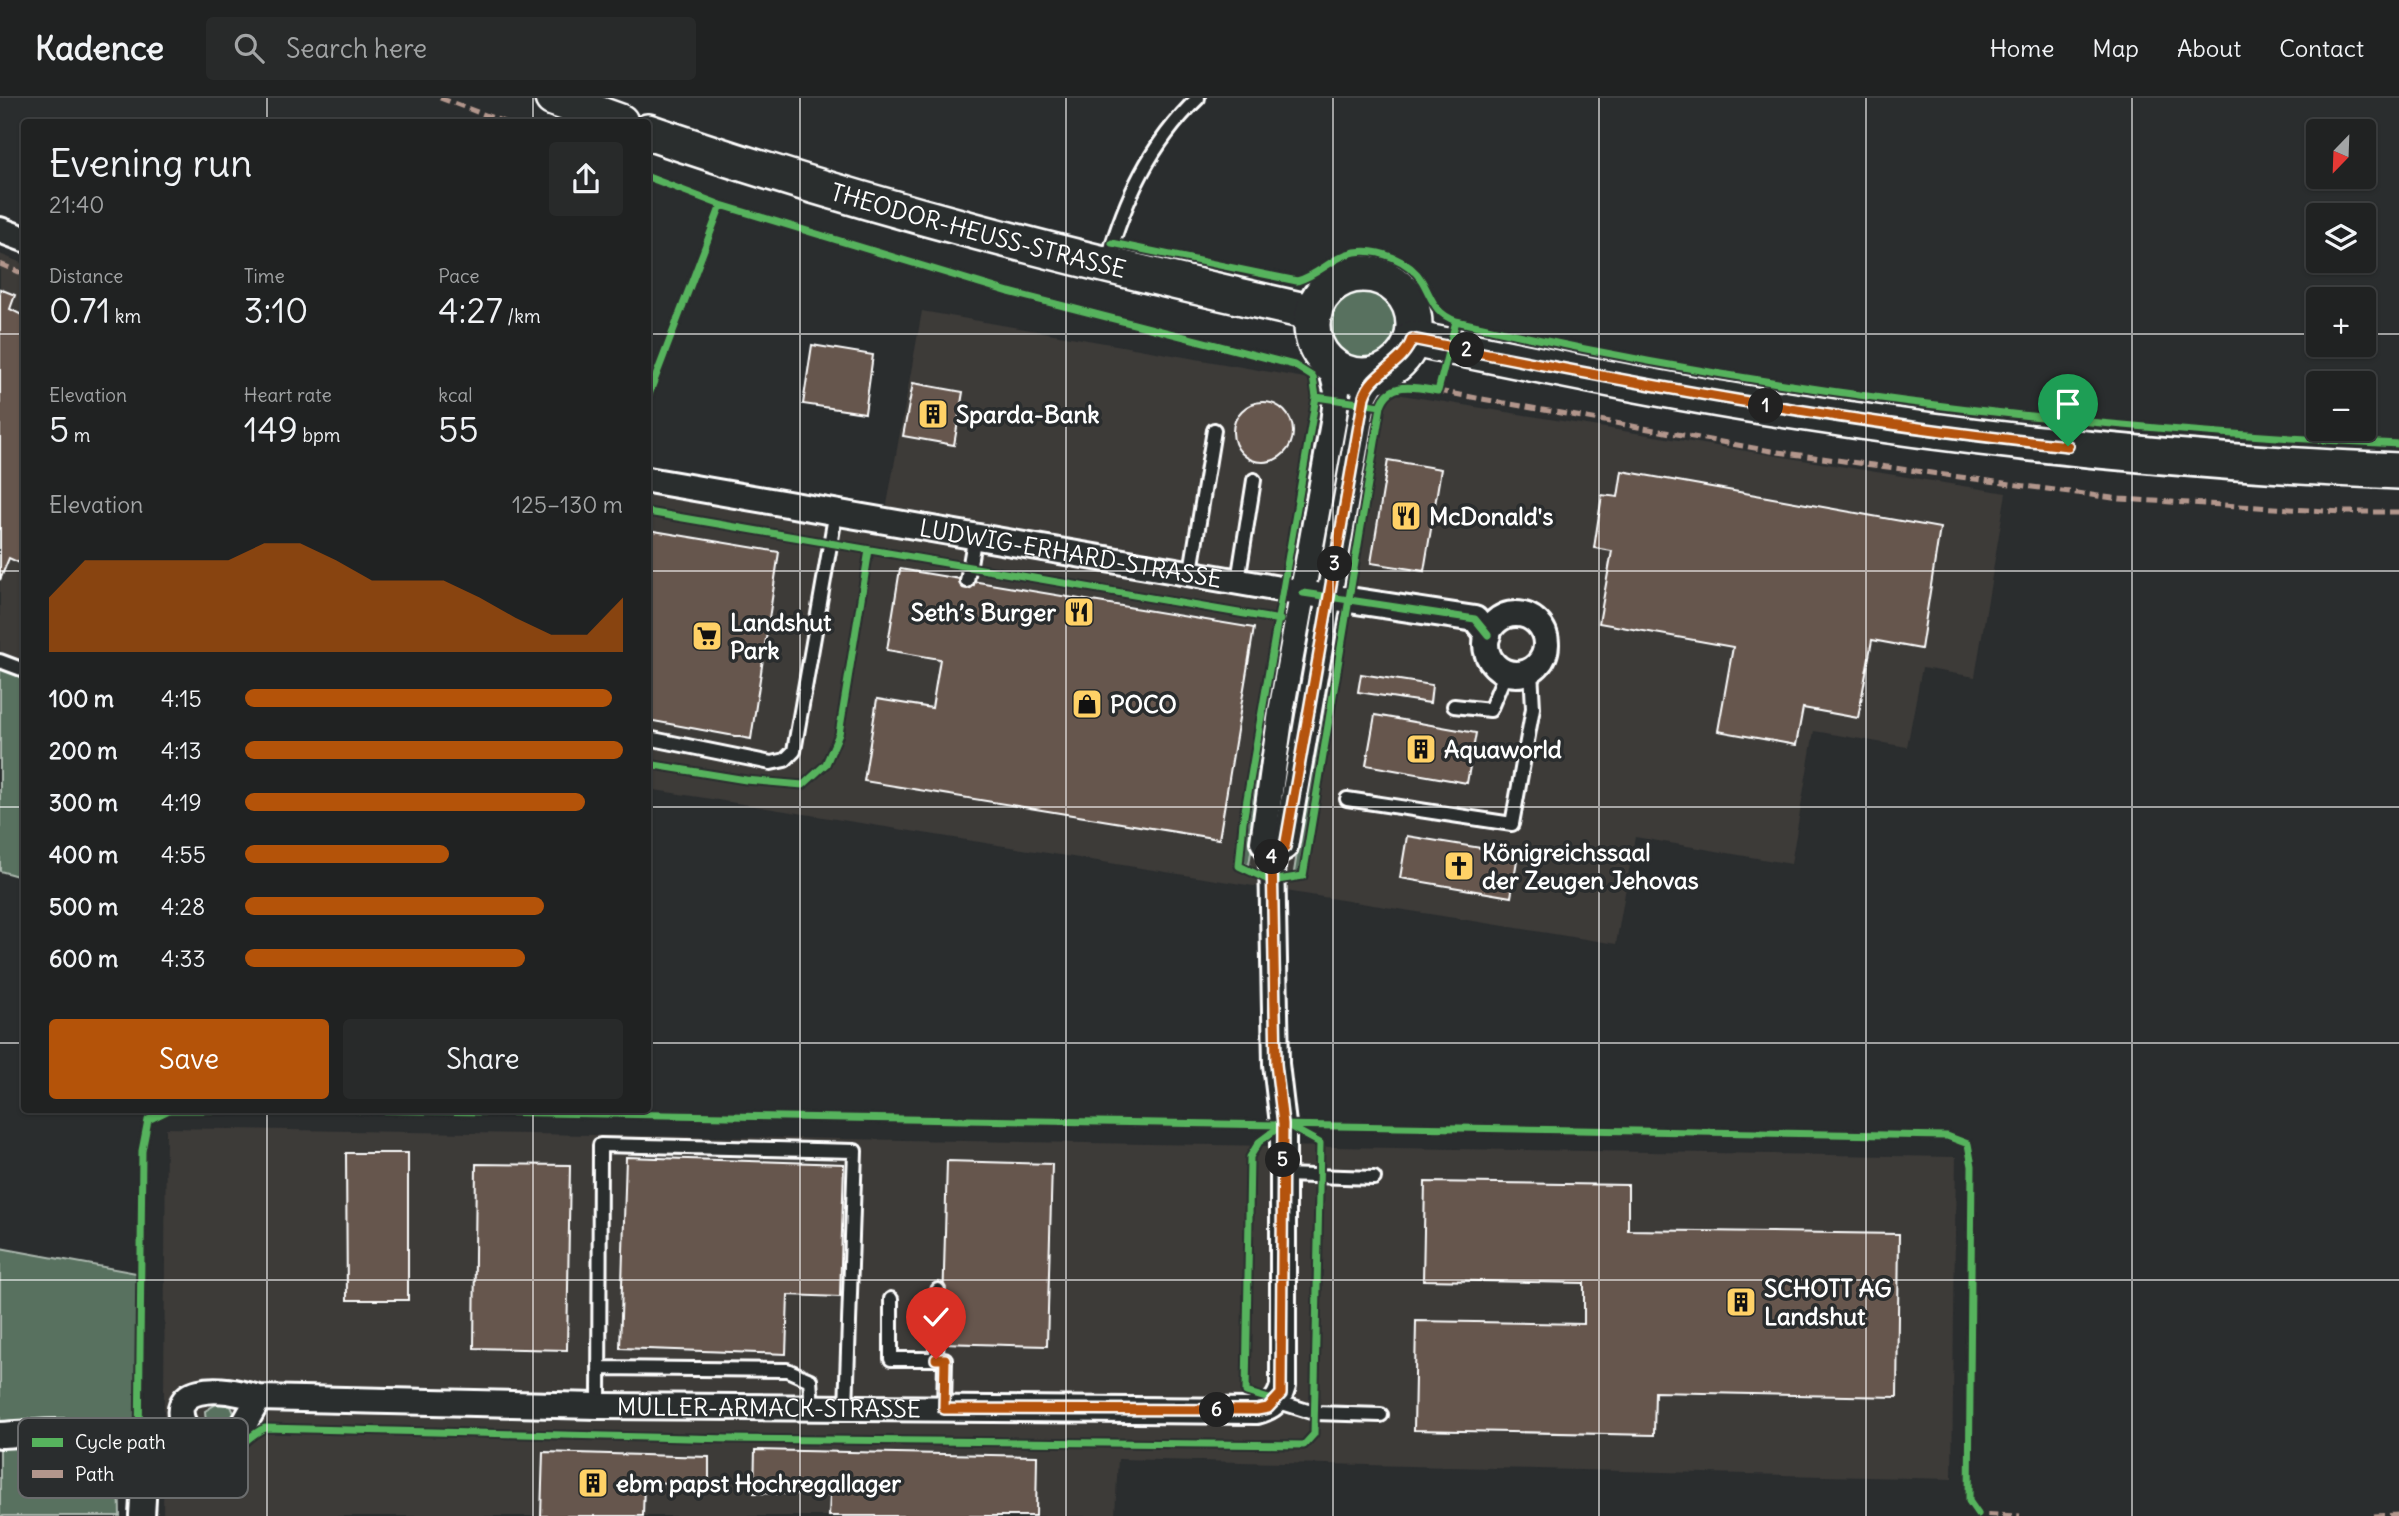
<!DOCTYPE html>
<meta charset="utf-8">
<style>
:root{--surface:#202222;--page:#282a2a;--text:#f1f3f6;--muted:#a2a4a5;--line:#3d3f40;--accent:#b45309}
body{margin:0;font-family:Delius,sans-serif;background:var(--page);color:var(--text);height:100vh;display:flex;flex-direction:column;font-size:26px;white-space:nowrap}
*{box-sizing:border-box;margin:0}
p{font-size:23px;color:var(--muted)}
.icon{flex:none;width:38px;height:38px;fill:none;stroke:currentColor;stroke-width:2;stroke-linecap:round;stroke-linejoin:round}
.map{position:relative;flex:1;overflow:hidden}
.sheet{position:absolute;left:21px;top:21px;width:630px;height:994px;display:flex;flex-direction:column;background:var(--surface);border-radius:7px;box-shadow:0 2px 5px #0004,0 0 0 2px var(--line)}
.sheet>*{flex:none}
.needle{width:46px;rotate:203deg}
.buttons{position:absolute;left:2306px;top:21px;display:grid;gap:14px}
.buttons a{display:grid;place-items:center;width:70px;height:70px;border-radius:7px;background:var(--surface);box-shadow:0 2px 5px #0004,0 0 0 2px var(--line);font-size:35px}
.pin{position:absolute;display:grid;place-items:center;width:60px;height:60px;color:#fff;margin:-72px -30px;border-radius:50% 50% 50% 0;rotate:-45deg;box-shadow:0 0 7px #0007}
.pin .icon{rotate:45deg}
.km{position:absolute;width:35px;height:35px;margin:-18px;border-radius:50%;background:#222;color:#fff;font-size:19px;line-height:35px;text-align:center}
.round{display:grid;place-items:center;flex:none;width:74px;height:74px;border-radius:7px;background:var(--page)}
.overview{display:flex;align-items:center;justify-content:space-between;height:119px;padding:0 28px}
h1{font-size:38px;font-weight:600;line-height:52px}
.metrics{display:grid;grid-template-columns:repeat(3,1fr);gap:10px;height:119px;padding:7px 28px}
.metrics div{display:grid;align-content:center}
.metrics b{font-size:35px;font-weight:600}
.metrics small{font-size:19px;font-weight:400}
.metrics p{font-size:19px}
.chart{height:196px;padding:14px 28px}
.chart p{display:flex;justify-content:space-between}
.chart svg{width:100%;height:126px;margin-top:7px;fill:var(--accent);opacity:.7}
.action{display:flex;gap:14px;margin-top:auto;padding:14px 28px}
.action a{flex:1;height:80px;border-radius:7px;background:var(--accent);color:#fff;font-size:28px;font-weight:600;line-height:80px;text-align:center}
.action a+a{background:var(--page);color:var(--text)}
ul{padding:0 28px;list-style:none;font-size:23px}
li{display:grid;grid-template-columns:112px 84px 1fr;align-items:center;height:52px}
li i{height:18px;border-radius:9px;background:var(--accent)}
header{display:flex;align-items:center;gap:42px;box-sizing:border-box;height:98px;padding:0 35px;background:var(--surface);border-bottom:2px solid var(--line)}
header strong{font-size:33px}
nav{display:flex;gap:38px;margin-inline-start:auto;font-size:24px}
.search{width:490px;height:63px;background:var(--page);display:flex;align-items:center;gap:18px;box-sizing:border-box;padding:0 24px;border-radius:7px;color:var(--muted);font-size:26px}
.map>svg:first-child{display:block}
</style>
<header>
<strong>Kadence</strong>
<div class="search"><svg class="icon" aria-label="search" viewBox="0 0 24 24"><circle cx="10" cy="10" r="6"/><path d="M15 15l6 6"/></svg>Search here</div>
<nav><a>Home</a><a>Map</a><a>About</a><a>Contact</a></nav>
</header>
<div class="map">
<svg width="2399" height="1418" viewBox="0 0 2399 1418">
<rect width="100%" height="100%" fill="#2a2d2e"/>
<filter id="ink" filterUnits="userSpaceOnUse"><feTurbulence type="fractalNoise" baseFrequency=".0143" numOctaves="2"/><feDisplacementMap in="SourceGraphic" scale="14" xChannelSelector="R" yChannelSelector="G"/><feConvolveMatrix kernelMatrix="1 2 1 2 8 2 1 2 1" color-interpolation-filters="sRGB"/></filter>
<g filter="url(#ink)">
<path fill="#3c3a38" d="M 0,156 L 24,166 L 24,589 L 0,578 Z
M 922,213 L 1402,297 L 2006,395 L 1975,579 L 1922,570 L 1907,649 L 1814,633 L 1791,766 L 1635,739 L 1616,846 L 648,691 L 648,397 L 882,434 Z
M 166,1030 L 1956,1059 L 1952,1381 L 1118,1361 L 1115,1418 L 163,1418 Z"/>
<path fill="#58715f" stroke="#acb8af" stroke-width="2" d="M1322 228a41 41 0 1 1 82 0a41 41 0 1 1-82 0Z
M 1289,529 L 1283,548 L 1249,767 L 1243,765 L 1244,746 L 1279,538 Z
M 1332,536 L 1337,543 L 1300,775 L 1294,774 Z
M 0,563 L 24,572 L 24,780 L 0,773 Z
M 0,1150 L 142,1176 L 136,1324 L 118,1331 L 120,1418 L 0,1418 Z
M 218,1305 L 231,1308 L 234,1315 C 228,1327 217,1329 206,1324 L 205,1313 Z"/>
<path fill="#66574e" stroke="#fff" stroke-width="2" d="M 0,191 L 15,197 L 10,211 L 24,218 L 24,467 L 9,460 L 0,482 Z
M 812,247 L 873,257 L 865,315 L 803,306 Z
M 913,285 L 963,294 L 954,347 L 903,338 Z
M1233 334a30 30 0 1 1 60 0a30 30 0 1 1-60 0Z
M 1388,362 L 1441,371 L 1424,473 L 1371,465 Z
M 1622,373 L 1940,430 L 1921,551 L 1872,542 L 1858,620 L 1803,610 L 1796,647 L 1718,633 L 1733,549 L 1599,525 L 1612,453 L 1594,450 L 1602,397 L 1618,399 Z
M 648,432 L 779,454 L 751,641 L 648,622 Z
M 900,471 L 1254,530 L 1219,741 L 864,683 L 877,601 L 932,610 L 940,561 L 887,552 Z
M 1361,576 L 1432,587 L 1430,605 L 1358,594 Z
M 1375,617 L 1476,635 L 1467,685 L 1366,667 Z
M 1407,738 L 1518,756 L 1511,799 L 1400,780 Z
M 346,1055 L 408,1055 L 408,1202 L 347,1202 Z
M 626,1059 L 844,1066 L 840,1199 L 788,1197 L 786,1256 L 620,1250 Z
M 947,1063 L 1052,1066 L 1047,1248 L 942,1245 Z
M 476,1066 L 570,1067 L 567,1252 L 474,1250 Z
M 1425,1084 L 1628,1087 L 1628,1132 L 1899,1136 L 1897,1299 L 1655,1294 L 1654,1337 L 1414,1332 L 1416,1223 L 1584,1226 L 1584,1185 L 1423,1182 Z
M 755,1352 L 1037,1358 L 1036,1418 L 829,1418 L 830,1397 L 754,1395 Z
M 543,1354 L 709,1359 L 709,1386 L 644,1384 L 643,1418 L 541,1418 Z"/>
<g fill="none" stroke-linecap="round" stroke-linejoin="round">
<g stroke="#fff" stroke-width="18">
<path id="service" d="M 1107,164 C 1125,101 1150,46 1198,0
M 1191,473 L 1214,332
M 967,483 L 975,437
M 1238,483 L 1254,382
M 0,563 L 24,572
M 1454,608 L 1490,612 L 1506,574
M 648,640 L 771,665 L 785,662 L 794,653 L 836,413
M 1347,701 L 1512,726 L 1533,610 L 1531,572
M 1283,1077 L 1374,1080
M 891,1201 L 891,1261 L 945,1261 L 944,1311
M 936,1261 L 938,1192
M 599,1270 L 787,1272 L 810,1282 L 812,1310
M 1276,1303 L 1314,1315 L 1381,1317
M 599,1308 L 600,1047 L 855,1053 L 846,1310"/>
</g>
<g stroke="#fff" stroke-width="30">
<g id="minor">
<path d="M 0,132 L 24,141"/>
<path id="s1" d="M 648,382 L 1303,495 L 1475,521 L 1488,537"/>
<circle cx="1516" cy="546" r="30"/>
<path d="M 1272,757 L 1285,749 L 1364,299 L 1377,276"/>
<path id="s2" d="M 259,1300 L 239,1335 L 222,1348 C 187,1350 162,1303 199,1294 C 218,1289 240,1295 259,1300 L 599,1308 L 1257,1313 C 1272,1309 1279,1303 1283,1288 L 1283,1026 L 1276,966 L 1272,757 L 1263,744 L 1281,614 L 1333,325 L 1337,293 L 1330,266"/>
<path d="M 0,1337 C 28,1336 127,1324 139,1354 C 146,1373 143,1398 142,1418"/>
</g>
</g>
<g stroke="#fff" stroke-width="40">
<g id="secondary">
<path d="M 553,0 L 620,24"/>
<path id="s3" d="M 648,34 C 866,109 1088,165 1314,215"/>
<circle cx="1363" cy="227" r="51"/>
<path d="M 1412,241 C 1537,266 1662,293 1787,312 C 1989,344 2195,365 2399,373"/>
</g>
</g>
<use href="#service" stroke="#2a2d2e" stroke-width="12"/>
<use href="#minor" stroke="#2a2d2e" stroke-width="24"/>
<use href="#secondary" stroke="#2a2d2e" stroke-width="35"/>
<path stroke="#b2968c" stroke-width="5" stroke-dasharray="10 5" stroke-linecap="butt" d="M 440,0 L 504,24
M 0,166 L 24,176
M 1438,293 L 1771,353 L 2120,401 L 2343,414 L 2399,414
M 139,1352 L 177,1328
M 1974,1412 L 1978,1416 L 2020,1418
M 2374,1418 L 2399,1417"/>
<g stroke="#2a2d2e" stroke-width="11">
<path id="cycleway" d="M 648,79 L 721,107 L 1009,194 L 1294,267 L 1313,279 L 1316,299 L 1381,308 C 1389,282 1416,289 1438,293 L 1456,223
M 1112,145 L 1297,183 C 1318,178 1333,158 1355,154 C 1379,150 1410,163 1422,183 C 1433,202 1434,215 1456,223 C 1765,295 2082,331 2399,346
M 648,299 L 721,107
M 1316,299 L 1243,724 L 1239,768 L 1271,783 L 1303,778 L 1381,308
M 648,414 L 1280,522
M 1303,495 L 1475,521 L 1488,537
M 648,666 L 746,682 L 803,687 L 826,666 L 839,636 L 869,452
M 1271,783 L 1276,966 L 1283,1026
M 360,1012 L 1947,1038 L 1968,1046 L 1972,1068 L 1969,1403 L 1978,1416
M 1276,1303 L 1246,1294 L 1250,1059 L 1259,1044 L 1283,1026
M 173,1329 C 185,1348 202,1369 228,1356 C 241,1350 250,1336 265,1330 L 730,1341 L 1304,1347 L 1314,1336 L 1320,1045 L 1289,1028
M 139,1352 L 142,1053 L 148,1022 L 169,1012 L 236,1012"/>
</g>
<use href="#cycleway" stroke="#56b35d" stroke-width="7"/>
</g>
</g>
<g fill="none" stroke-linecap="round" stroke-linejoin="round" filter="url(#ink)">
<g stroke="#fff" stroke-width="14">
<path id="route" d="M 936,1261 L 945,1261 L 944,1311 L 1257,1312 L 1268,1310 L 1281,1296 L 1283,1026 L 1276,966 L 1272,757 L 1285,749 L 1364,299 C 1373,272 1402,269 1412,241 C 1630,285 1847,325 2068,348"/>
</g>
<use href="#route" stroke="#b45309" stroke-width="9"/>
</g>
<path fill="none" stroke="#fff" stroke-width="2" stroke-opacity="0.55" d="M 267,0 L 267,24M 533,0 L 533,24M 800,0 L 800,1418M 1066,0 L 1066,1418M 1333,0 L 1333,1418M 1599,0 L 1599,1418M 1866,0 L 1866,1418M 2132,0 L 2132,1418M 0,236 L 24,236M 648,236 L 2319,236M 2364,236 L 2399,236M 0,473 L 24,473M 648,473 L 2399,473M 0,709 L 24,709M 648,709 L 2399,709M 0,945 L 24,945M 648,945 L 2399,945M 267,1012 L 267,1418M 533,1012 L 533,1418M 0,1182 L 2399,1182"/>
<defs>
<g id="building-square" transform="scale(1.575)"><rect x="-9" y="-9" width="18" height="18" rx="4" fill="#ffd166" stroke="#2a2d2e"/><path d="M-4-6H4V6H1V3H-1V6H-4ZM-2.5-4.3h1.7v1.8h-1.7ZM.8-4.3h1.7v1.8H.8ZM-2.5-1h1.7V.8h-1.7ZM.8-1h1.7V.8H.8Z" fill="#111"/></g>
<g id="restaurant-square" transform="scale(1.575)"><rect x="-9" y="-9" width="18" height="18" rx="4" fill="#ffd166" stroke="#2a2d2e"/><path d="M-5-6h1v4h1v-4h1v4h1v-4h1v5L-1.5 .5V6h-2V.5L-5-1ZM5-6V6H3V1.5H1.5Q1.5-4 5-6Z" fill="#111"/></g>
<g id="supermarket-square" transform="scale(1.575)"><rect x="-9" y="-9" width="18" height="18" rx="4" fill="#ffd166" stroke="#2a2d2e"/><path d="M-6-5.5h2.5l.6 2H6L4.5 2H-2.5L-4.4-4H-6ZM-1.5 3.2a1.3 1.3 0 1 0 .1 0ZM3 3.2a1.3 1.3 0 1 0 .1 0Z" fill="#111"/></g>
<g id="shop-square" transform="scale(1.575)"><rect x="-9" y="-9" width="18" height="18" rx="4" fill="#ffd166" stroke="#2a2d2e"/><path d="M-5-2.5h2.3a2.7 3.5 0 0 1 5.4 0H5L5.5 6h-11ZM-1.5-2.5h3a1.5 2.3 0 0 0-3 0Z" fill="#111"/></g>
<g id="church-square" transform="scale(1.575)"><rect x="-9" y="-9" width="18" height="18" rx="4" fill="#ffd166" stroke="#2a2d2e"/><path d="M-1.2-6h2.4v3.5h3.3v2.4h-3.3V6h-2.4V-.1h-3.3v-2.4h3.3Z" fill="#111"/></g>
</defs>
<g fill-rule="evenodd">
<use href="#building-square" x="933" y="316"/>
<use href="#restaurant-square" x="1406" y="418"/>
<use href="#restaurant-square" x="1079" y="514"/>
<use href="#supermarket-square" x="707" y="538"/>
<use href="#shop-square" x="1087" y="606"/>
<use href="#building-square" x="1421" y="651"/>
<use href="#church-square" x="1459" y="768"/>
<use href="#building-square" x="1741" y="1204"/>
<use href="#building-square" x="593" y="1385"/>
</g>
<g text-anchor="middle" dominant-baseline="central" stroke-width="7" stroke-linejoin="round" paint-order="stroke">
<g font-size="24" fill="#fff" stroke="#2a2d2e">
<text stroke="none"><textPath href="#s3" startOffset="345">THEODOR-HEUSS-STRASSE</textPath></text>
<text stroke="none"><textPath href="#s1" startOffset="429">LUDWIG-ERHARD-STRASSE</textPath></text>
<text stroke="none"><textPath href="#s2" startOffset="721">MÜLLER-ARMACK-STRASSE</textPath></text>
</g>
<g font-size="24" font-weight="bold" fill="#fff" stroke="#2a2d2e" text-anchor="start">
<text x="956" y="316">Sparda-Bank</text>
<text x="1429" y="418">McDonald's</text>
<text x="1056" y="514" text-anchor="end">Seth’s Burger</text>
<text x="730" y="524">Landshut<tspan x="730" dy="28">Park</tspan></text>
<text x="1110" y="606">POCO</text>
<text x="1444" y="651">Aquaworld</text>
<text x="1482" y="754">Königreichssaal<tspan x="1482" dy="28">der Zeugen Jehovas</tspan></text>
<text x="1764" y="1190">SCHOTT AG<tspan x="1764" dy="28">Landshut</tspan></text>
<text x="616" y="1385">ebm papst Hochregallager</text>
</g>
</g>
<rect x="18" y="1320" width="230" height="80" rx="10" fill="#2a2d2e" stroke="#6a6c6d" stroke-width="2"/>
<rect x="32" y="1340" width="31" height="9" fill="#56b35d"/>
<rect x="32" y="1372" width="31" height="8" fill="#b2968c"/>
<g font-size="19" fill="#fff">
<text x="75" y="1351">Cycle path</text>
<text x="75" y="1383">Path</text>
</g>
</svg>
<div class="buttons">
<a><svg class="needle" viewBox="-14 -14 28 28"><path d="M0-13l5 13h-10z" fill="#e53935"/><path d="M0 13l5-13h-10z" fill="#a2a4a5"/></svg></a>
<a><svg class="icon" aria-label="layers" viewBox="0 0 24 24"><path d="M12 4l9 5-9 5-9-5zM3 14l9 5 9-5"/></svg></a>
<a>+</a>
<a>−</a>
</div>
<div class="pin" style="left:2068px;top:348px;background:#1e9e55"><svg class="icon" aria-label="arrive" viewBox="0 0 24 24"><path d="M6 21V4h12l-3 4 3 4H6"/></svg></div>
<div class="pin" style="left:936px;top:1261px;background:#d93025"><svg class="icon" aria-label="check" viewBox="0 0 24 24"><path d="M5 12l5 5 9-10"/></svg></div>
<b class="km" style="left:1766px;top:308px">1</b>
<b class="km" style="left:1467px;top:252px">2</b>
<b class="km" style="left:1335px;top:466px">3</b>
<b class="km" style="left:1272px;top:759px">4</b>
<b class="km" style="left:1283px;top:1062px">5</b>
<b class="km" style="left:1217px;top:1312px">6</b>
<section class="sheet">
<div class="overview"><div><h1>Evening run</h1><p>21:40</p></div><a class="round"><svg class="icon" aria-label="share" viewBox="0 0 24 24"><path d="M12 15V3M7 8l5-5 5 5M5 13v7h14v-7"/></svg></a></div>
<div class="metrics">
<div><p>Distance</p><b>0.71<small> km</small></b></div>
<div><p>Time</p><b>3:10</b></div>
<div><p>Pace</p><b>4:27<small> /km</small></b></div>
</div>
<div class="metrics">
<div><p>Elevation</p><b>5<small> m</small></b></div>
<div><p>Heart rate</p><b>149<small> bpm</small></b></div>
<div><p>kcal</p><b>55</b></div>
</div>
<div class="chart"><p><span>Elevation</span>125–130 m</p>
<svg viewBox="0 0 160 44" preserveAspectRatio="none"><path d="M0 44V25L10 12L20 12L30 12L40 12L50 12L60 6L70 6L80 12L90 19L100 19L110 19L120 25L130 32L140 38L150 38L160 25V44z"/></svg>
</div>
<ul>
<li><b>100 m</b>4:15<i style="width:97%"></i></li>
<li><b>200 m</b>4:13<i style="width:100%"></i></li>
<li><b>300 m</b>4:19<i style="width:90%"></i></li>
<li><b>400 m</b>4:55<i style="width:54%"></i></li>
<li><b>500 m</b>4:28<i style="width:79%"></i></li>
<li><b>600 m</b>4:33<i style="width:74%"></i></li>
</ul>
<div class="action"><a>Save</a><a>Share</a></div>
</section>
</div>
